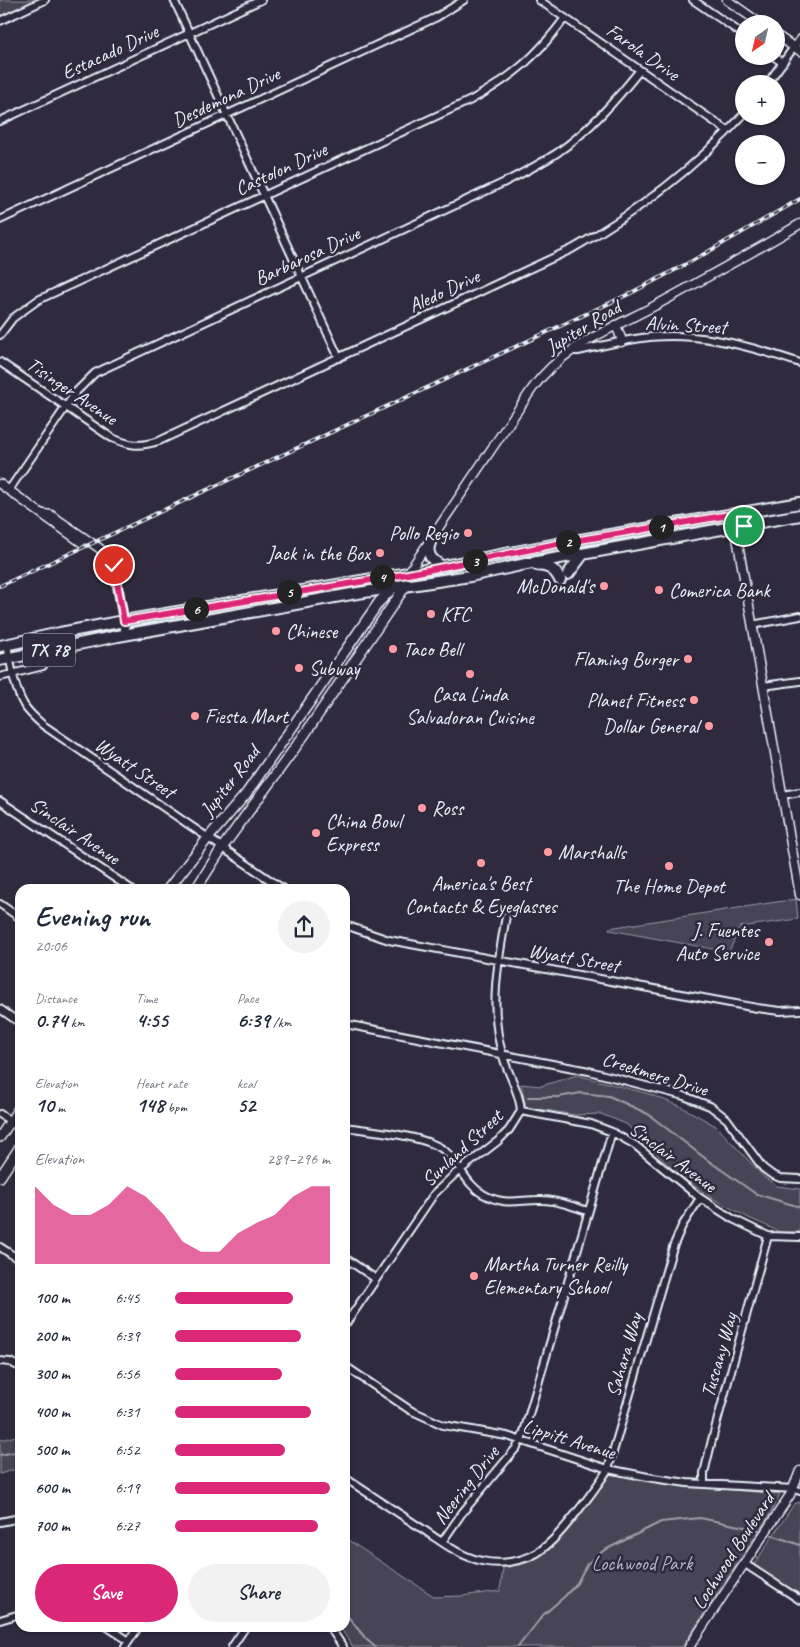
<!DOCTYPE html>
<meta charset="utf-8">
<style>
:root{--surface:#fff;--page:#f2f2f3;--text:#1f2937;--muted:#747a83;--accent:#db2777}
body{margin:0;font-family:Caveat,sans-serif;background:var(--page);color:var(--text);height:100vh;display:flex;flex-direction:column;font-size:19px;white-space:nowrap}
*{box-sizing:border-box;margin:0}
p{font-size:16px;color:var(--muted)}
.icon{flex:none;width:28px;height:28px;fill:none;stroke:currentColor;stroke-width:2;stroke-linecap:round;stroke-linejoin:round}
.map{position:relative;flex:1;overflow:hidden}
.sheet{position:absolute;left:15px;top:884px;width:335px;height:748px;display:flex;flex-direction:column;background:var(--surface);border-radius:15px;box-shadow:0 1px 4px #0004}
.sheet>*{flex:none}
.needle{width:32px;rotate:214deg}
.buttons{position:absolute;left:735px;top:15px;display:grid;gap:10px}
.buttons a{display:grid;place-items:center;width:50px;height:50px;border-radius:50%;background:var(--surface);box-shadow:0 1px 4px #0004;font-size:25px}
.pin{position:absolute;display:grid;place-items:center;width:42px;height:42px;color:#fff;margin:-21px;border:2px solid #fff;border-radius:50%;box-shadow:0 1px 5px #0007}
.km{position:absolute;width:25px;height:25px;margin:-12px;border-radius:50%;background:#222;color:#fff;font-size:14px;line-height:25px;text-align:center}
.round{display:grid;place-items:center;flex:none;width:52px;height:52px;border-radius:26px;background:var(--page)}
.summary{display:flex;align-items:center;justify-content:space-between;height:85px;padding:0 20px}
h1{font-size:28px;font-weight:700;line-height:38px}
.metrics{display:grid;grid-template-columns:repeat(3,1fr);gap:8px;height:85px;padding:5px 20px}
.metrics div{display:grid;align-content:center}
.metrics b{font-size:21px;font-weight:700}
.metrics small{font-size:14px;font-weight:400}
.metrics p{font-size:14px}
.chart{height:140px;padding:10px 20px}
.chart p{display:flex;justify-content:space-between}
.chart svg{width:100%;height:90px;margin-top:5px;fill:var(--accent);opacity:.7}
.action{display:flex;gap:10px;margin-top:auto;padding:10px 20px}
.action a{flex:1;height:58px;border-radius:30px;background:var(--accent);color:#fff;font-size:20px;font-weight:700;line-height:58px;text-align:center}
.action a+a{background:var(--page);color:var(--text)}
ul{padding:0 20px;list-style:none;font-size:16px}
li{display:grid;grid-template-columns:80px 60px 1fr;align-items:center;height:38px}
li i{height:12px;border-radius:6px;background:var(--accent)}
.map>svg:first-child{display:block}
</style>
<div class="map">
<svg width="800" height="1647" viewBox="0 0 800 1647">
<rect width="100%" height="100%" fill="#2f2a3d"/>
<filter id="ink" filterUnits="userSpaceOnUse"><feTurbulence type="fractalNoise" baseFrequency=".02" numOctaves="2"/><feDisplacementMap in="SourceGraphic" scale="10" xChannelSelector="R" yChannelSelector="G"/><feConvolveMatrix kernelMatrix="1 2 1 2 8 2 1 2 1" color-interpolation-filters="sRGB"/></filter>
<g filter="url(#ink)">
<path fill="#464455" stroke="#979aa6" d="M 0,0 L 36,0 L 0,16 Z
M 796,899 L 798,919 L 740,927 L 729,952 L 610,930 L 609,928 Z
M 577,1075 L 649,1094 L 680,1106 L 716,1126 L 764,1177 L 777,1186 L 800,1189 L 800,1232 L 780,1232 L 749,1218 L 712,1198 L 681,1177 L 626,1124 L 601,1114 L 576,1115 L 526,1107 L 521,1084 L 541,1086 Z
M 20,1435 L 20,1468 L 0,1474 L 0,1440 Z
M 608,1474 L 627,1476 L 662,1484 L 780,1494 L 769,1516 L 682,1647 L 353,1647 L 339,1626 L 345,1626 L 345,1538 L 435,1597 L 461,1596 L 500,1591 L 503,1568 C 514,1566 526,1564 536,1559 C 564,1543 587,1504 607,1479 Z
M 800,1502 L 800,1594 L 753,1566 L 794,1504 Z"/>
<g fill="none" stroke-linecap="round" stroke-linejoin="round">
<path stroke="#9c9fab" stroke-width="2" d="M 528,1097 L 558,1097 L 581,1093 L 609,1096 L 648,1114 L 706,1159 L 756,1194 L 800,1207
M 0,1455 L 20,1451
M 772,1535 L 800,1545
M 345,1613 L 366,1639 L 375,1647
M 518,1647 L 543,1615 L 564,1597 L 577,1583 L 587,1564 L 603,1551 L 661,1522 L 700,1518 L 759,1530"/>
<g stroke="#e8f1f8" stroke-width="10">
<path id="minor" d="M 174,0 L 339,358
M 539,0 L 728,131
M 693,0 L 744,35
M 0,21 L 45,0
M 773,56 L 783,63
M 767,84 L 800,39
M 0,121 L 261,0
M 0,220 L 437,17 L 464,0
M 0,335 L 13,318 L 38,300 L 471,100 C 514,76 536,57 565,18
M 571,351 L 578,351 C 597,347 616,342 635,339 C 691,329 747,345 800,363
M 0,362 L 112,438 C 131,446 139,447 159,441 L 572,249 C 636,213 694,169 744,114
M 9,490 L 76,392 L 95,373 L 503,183 C 521,174 540,164 557,153 C 590,130 615,101 640,70
M 752,625 L 800,616
M 7,645 C 11,664 14,688 24,705 C 29,713 36,719 43,725 L 283,889
M 0,677 L 43,666
M 763,686 L 800,681
M 782,795 L 800,792
M 0,801 L 131,889
M 0,904 L 20,918
M 345,925 L 389,940 L 757,1008 L 780,1011 L 800,1010
M 0,1009 L 20,1023
M 345,1024 L 589,1071 L 684,1096 L 710,1106 L 727,1119 L 763,1168 L 771,1174 L 780,1178 L 800,1179
M 521,1111 L 591,1124 L 612,1132 L 635,1145 L 700,1198 L 733,1219 L 768,1236 L 800,1237
M 0,1114 L 20,1128
M 345,1127 C 371,1131 426,1135 445,1151 C 460,1164 466,1185 483,1194 C 506,1207 520,1199 543,1200 C 558,1200 574,1207 588,1211
M 0,1247 L 20,1260
M 345,1258 L 376,1279
M 345,1325 L 434,1194 L 455,1174 L 498,1141 L 509,1130 L 521,1111 C 520,1091 507,1073 502,1053 C 489,1007 498,962 506,916
M 0,1361 L 10,1362 L 20,1367
M 345,1366 L 410,1410 L 443,1425 L 507,1436 L 608,1469 L 653,1478 L 687,1483 L 794,1489 L 800,1491
M 345,1478 C 369,1494 394,1510 418,1526 C 438,1539 458,1556 482,1561 C 499,1565 521,1562 537,1553 C 553,1542 565,1527 577,1512 C 588,1498 599,1484 608,1469 L 673,1247 L 682,1226 L 700,1198
M 704,1483 L 704,1473 L 712,1440 L 768,1236
M 0,1522 L 20,1518
M 442,1542 L 462,1513 L 517,1447 L 523,1435 L 612,1132
M 745,1564 L 800,1600
M 0,1620 L 20,1614
M 106,1626 L 129,1641
M 329,1626 L 343,1647
M 125,1647 L 139,1626
M 232,1647 L 246,1626"/>
</g>
<g stroke="#e8f1f8" stroke-width="11">
<path id="tertiary" d="M 727,0 L 761,24
M 776,35 L 800,51
M 616,325 L 621,338 L 621,342
M 0,484 L 81,542
M 44,514 L 51,515 L 99,548 L 107,555 L 114,565 L 126,634
M 733,515 L 800,895
M 408,573 L 532,389 C 563,345 614,328 660,303 C 707,277 754,252 800,224
M 689,1647 L 790,1495 L 800,1471"/>
</g>
<g stroke="#e8f1f8" stroke-width="12">
<path id="secondary" d="M 168,889 L 208,838 L 246,794 L 379,602 L 408,573
M 196,889 L 222,848 L 305,734 L 398,597 L 405,587 L 406,581
M 0,1137 L 20,1107
M 0,1177 L 20,1147"/>
</g>
<g stroke="#e8f1f8" stroke-width="14">
<path id="primary" d="M 430,543 C 425,555 433,561 443,567
M 537,565 C 549,566 555,569 560,580
M 568,574 L 583,554
M 0,646 L 60,633 L 124,621 L 408,573 L 562,543 L 800,503
M 0,660 L 118,636 L 351,594 L 470,576 L 526,564 L 800,515"/>
</g>
<use href="#minor" stroke="#2f2a3d" stroke-width="6"/>
<use href="#tertiary" stroke="#2f2a3d" stroke-width="8"/>
<use href="#secondary" stroke="#2f2a3d" stroke-width="9"/>
<use href="#primary" stroke="#2f2a3d" stroke-width="10"/>
<g stroke="#e8f1f8" stroke-width="4">
<path id="rail" d="M 0,586 L 629,294 L 692,261 L 800,199"/>
</g>
<use href="#rail" stroke="#2f2a3d" stroke-width="2" stroke-dasharray="5.5" stroke-linecap="butt"/>
</g>
</g>
<g fill="none" stroke-linecap="round" stroke-linejoin="round" filter="url(#ink)">
<g stroke="#fff" stroke-width="10">
<path id="route" d="M 114,565 L 124,621 L 408,574 L 562,543 L 723,516 L 733,515 L 735,527 L 744,526"/>
</g>
<use href="#route" stroke="#db2777" stroke-width="6"/>
</g>
<g fill="#ff9aa2" stroke="#2f2a3d" stroke-width="2">
<circle cx="468" cy="533" r="5"/>
<circle cx="380" cy="553" r="5"/>
<circle cx="604" cy="586" r="5"/>
<circle cx="659" cy="590" r="5"/>
<circle cx="431" cy="614" r="5"/>
<circle cx="276" cy="631" r="5"/>
<circle cx="393" cy="649" r="5"/>
<circle cx="688" cy="659" r="5"/>
<circle cx="299" cy="668" r="5"/>
<circle cx="470" cy="674" r="5"/>
<circle cx="694" cy="700" r="5"/>
<circle cx="195" cy="716" r="5"/>
<circle cx="709" cy="726" r="5"/>
<circle cx="422" cy="808" r="5"/>
<circle cx="316" cy="833" r="5"/>
<circle cx="548" cy="852" r="5"/>
<circle cx="481" cy="863" r="5"/>
<circle cx="669" cy="866" r="5"/>
<circle cx="769" cy="942" r="5"/>
<circle cx="474" cy="1276" r="5"/>
</g>
<g text-anchor="middle" dominant-baseline="central" stroke-width="5" stroke-linejoin="round" paint-order="stroke">
<rect fill="#2f2a3d" stroke="#b0b5c0" stroke-width="1" x="23" y="633.5" width="52" height="33" rx="4"/>
<g font-size="19" font-weight="bold" fill="#e8f1f8">
<text x="49" y="650">TX 78</text>
</g>
<g font-size="20" fill="#e8f1f8" stroke="#2f2a3d">
<text transform="translate(110 52) rotate(-25)">Estacado Drive</text>
<text transform="translate(643 52) rotate(35)">Farola Drive</text>
<text transform="translate(226 97) rotate(-25)">Desdemona Drive</text>
<text transform="translate(281 169) rotate(-25)">Castolon Drive</text>
<text transform="translate(307 256) rotate(-25)">Barbarosa Drive</text>
<text transform="translate(444 291) rotate(-25)">Aledo Drive</text>
<text transform="translate(686 325) rotate(3)">Alvin Street</text>
<text transform="translate(583 327) rotate(-31)">Jupiter Road</text>
<text transform="translate(72 391) rotate(34)">Tisinger Avenue</text>
<text transform="translate(135 768) rotate(34)">Wyatt Street</text>
<text transform="translate(230 781) rotate(-52)">Jupiter Road</text>
<text transform="translate(75 831) rotate(34)">Sinclair Avenue</text>
<text transform="translate(574 958) rotate(10)">Wyatt Street</text>
<text transform="translate(655 1074) rotate(17)">Creekmere Drive</text>
<text transform="translate(462 1148) rotate(-43)">Sunland Street</text>
<text transform="translate(673 1157) rotate(37)">Sinclair Avenue</text>
<text transform="translate(624 1355) rotate(-74)">Sahara Way</text>
<text transform="translate(719 1355) rotate(-74)">Tuscany Way</text>
<text transform="translate(569 1439) rotate(17)">Lippitt Avenue</text>
<text transform="translate(466 1485) rotate(-52)">Neering Drive</text>
<text transform="translate(733 1551) rotate(-57)">Lochwood Boulevard</text>
</g>
<g font-size="20" fill="#e8f1f8" stroke="#2f2a3d" text-anchor="start">
<text x="458" y="533" text-anchor="end">Pollo Regio</text>
<text x="370" y="553" text-anchor="end">Jack in the Box</text>
<text x="594" y="586" text-anchor="end">McDonald's</text>
<text x="669" y="590">Comerica Bank</text>
<text x="441" y="614">KFC</text>
<text x="286" y="631">Chinese</text>
<text x="403" y="649">Taco Bell</text>
<text x="678" y="659" text-anchor="end">Flaming Burger</text>
<text x="309" y="668">Subway</text>
<text x="470" y="694" text-anchor="middle">Casa Linda<tspan x="470" dy="23">Salvadoran Cuisine</tspan></text>
<text x="684" y="700" text-anchor="end">Planet Fitness</text>
<text x="205" y="716">Fiesta Mart</text>
<text x="699" y="726" text-anchor="end">Dollar General</text>
<text x="432" y="808">Ross</text>
<text x="326" y="821">China Bowl<tspan x="326" dy="23">Express</tspan></text>
<text x="558" y="852">Marshalls</text>
<text x="481" y="883" text-anchor="middle">America's Best<tspan x="481" dy="23">Contacts &amp; Eyeglasses</tspan></text>
<text x="669" y="886" text-anchor="middle">The Home Depot</text>
<text x="759" y="930" text-anchor="end">J. Fuentes<tspan x="759" dy="23">Auto Service</tspan></text>
<text x="484" y="1264">Martha Turner Reilly<tspan x="484" dy="23">Elementary School</tspan></text>
</g>
<g font-size="20" fill="#afb4bf" stroke="#2f2a3d">
<text x="642" y="1563">Lochwood Park</text>
</g>
</g>
</svg>
<div class="buttons">
<a><svg class="needle" viewBox="-14 -14 28 28"><path d="M0-13l5 13h-10z" fill="#e53935"/><path d="M0 13l5-13h-10z" fill="#747a83"/></svg></a>
<a>+</a>
<a>−</a>
</div>
<div class="pin" style="left:744px;top:526px;background:#1e9e55"><svg class="icon" aria-label="arrive" viewBox="0 0 24 24"><path d="M6 21V4h12l-3 4 3 4H6"/></svg></div>
<div class="pin" style="left:114px;top:565px;background:#d93025"><svg class="icon" aria-label="check" viewBox="0 0 24 24"><path d="M5 12l5 5 9-10"/></svg></div>
<b class="km" style="left:661px;top:527px">1</b>
<b class="km" style="left:568px;top:542px">2</b>
<b class="km" style="left:475px;top:561px">3</b>
<b class="km" style="left:382px;top:577px">4</b>
<b class="km" style="left:289px;top:592px">5</b>
<b class="km" style="left:196px;top:609px">6</b>
<section class="sheet">
<div class="summary"><div><h1>Evening run</h1><p>20:06</p></div><a class="round"><svg class="icon" aria-label="share" viewBox="0 0 24 24"><path d="M12 15V3M7 8l5-5 5 5M5 13v7h14v-7"/></svg></a></div>
<div class="metrics">
<div><p>Distance</p><b>0.74<small> km</small></b></div>
<div><p>Time</p><b>4:55</b></div>
<div><p>Pace</p><b>6:39<small> /km</small></b></div>
</div>
<div class="metrics">
<div><p>Elevation</p><b>10<small> m</small></b></div>
<div><p>Heart rate</p><b>148<small> bpm</small></b></div>
<div><p>kcal</p><b>52</b></div>
</div>
<div class="chart"><p><span>Elevation</span>289–296 m</p>
<svg viewBox="0 0 160 44" preserveAspectRatio="none"><path d="M0 44V6L10 15L20 20L30 20L40 15L50 6L60 11L70 20L80 33L90 38L100 38L110 29L120 24L130 20L140 11L150 6L160 6V44z"/></svg>
</div>
<ul>
<li><b>100 m</b>6:45<i style="width:76%"></i></li>
<li><b>200 m</b>6:39<i style="width:81%"></i></li>
<li><b>300 m</b>6:56<i style="width:69%"></i></li>
<li><b>400 m</b>6:31<i style="width:88%"></i></li>
<li><b>500 m</b>6:52<i style="width:71%"></i></li>
<li><b>600 m</b>6:19<i style="width:100%"></i></li>
<li><b>700 m</b>6:27<i style="width:92%"></i></li>
</ul>
<div class="action"><a>Save</a><a>Share</a></div>
</section>
</div>
